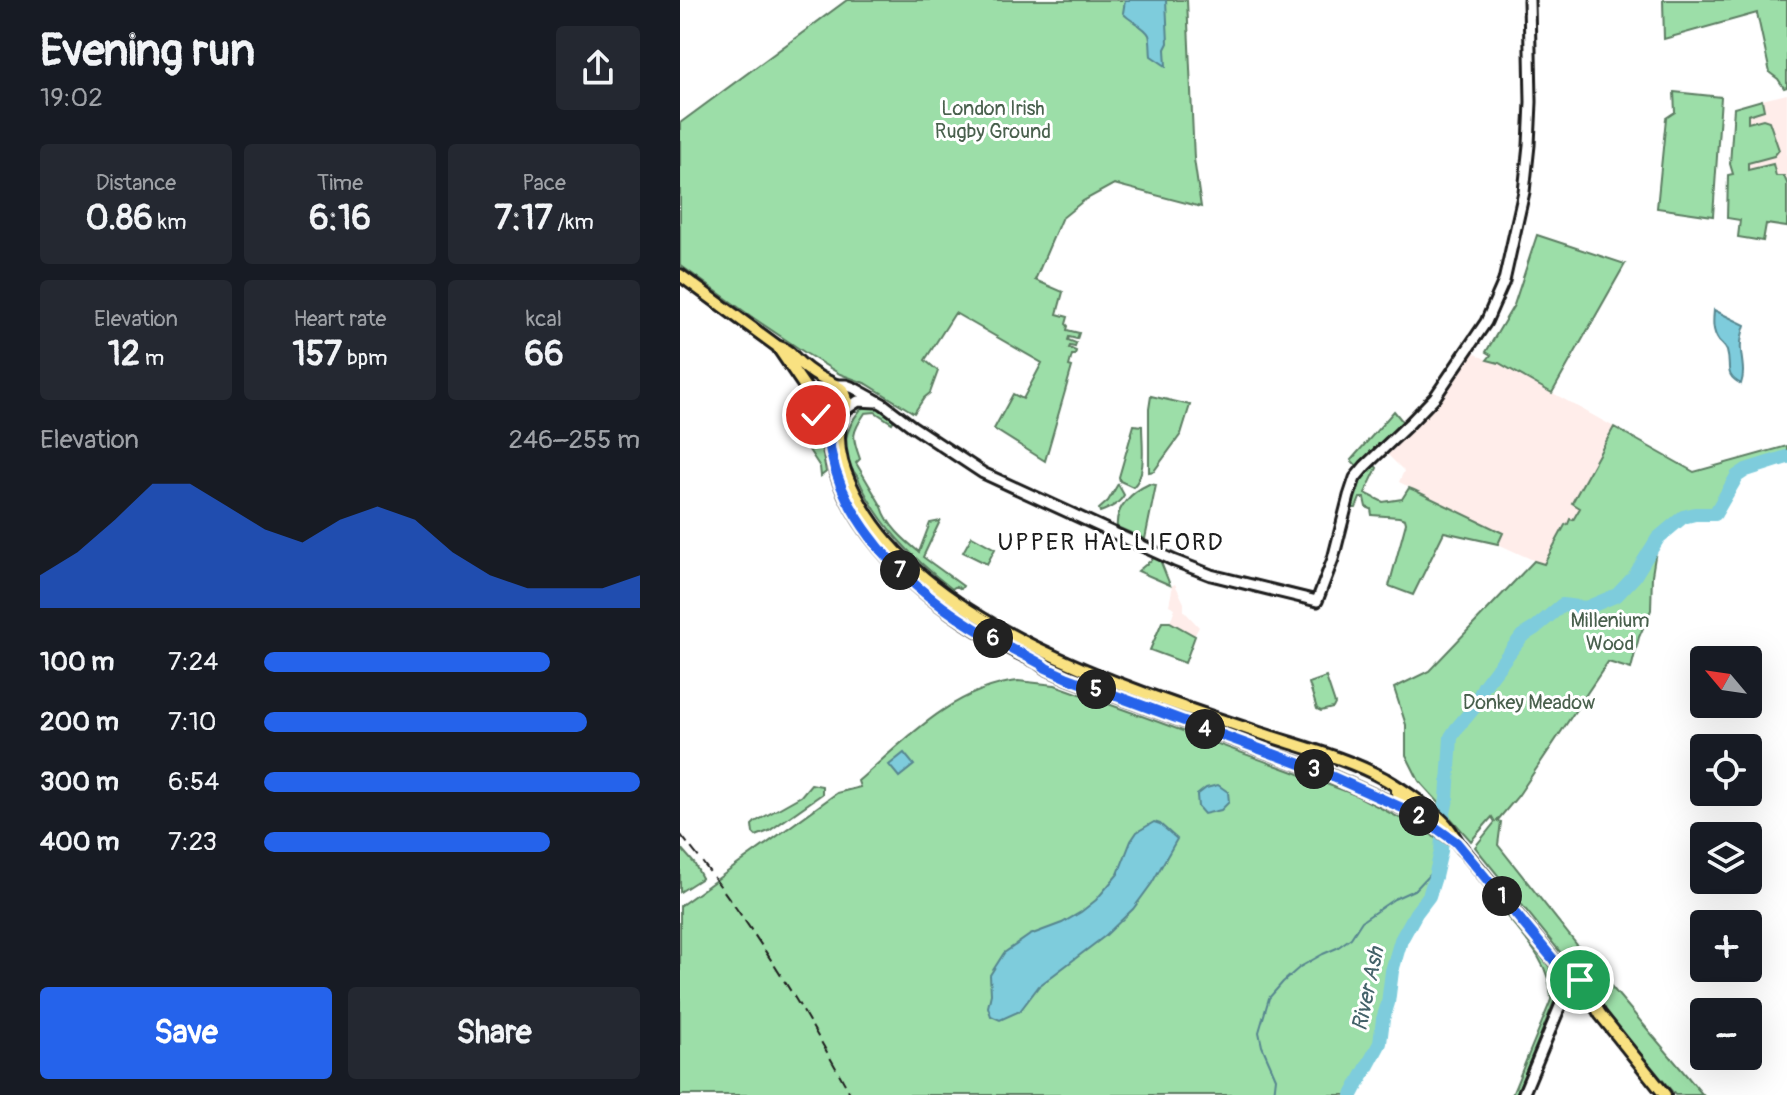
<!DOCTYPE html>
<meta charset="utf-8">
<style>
:root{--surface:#171b24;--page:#242831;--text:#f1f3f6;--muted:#9ea1a6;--accent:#2563eb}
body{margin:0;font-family:Pangolin,sans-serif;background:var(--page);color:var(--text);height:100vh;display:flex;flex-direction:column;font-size:30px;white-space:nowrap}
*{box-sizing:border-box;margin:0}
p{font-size:26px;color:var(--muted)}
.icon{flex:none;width:44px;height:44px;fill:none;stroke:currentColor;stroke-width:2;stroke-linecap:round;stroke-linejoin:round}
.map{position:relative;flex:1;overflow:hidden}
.panel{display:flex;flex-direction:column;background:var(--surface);width:680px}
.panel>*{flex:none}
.needle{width:52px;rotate:299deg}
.buttons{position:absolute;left:1010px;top:646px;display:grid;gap:16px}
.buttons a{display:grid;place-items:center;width:72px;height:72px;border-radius:8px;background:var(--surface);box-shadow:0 8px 32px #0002;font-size:40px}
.pin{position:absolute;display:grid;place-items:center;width:68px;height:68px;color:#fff;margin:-34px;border:4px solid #fff;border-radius:50%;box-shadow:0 2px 8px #0007}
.km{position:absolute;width:40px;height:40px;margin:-20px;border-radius:50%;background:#222;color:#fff;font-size:22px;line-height:40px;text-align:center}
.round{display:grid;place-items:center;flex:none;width:84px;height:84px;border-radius:8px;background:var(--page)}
.headline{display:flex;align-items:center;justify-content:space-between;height:136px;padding:0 40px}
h1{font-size:44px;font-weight:800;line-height:60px}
.figures{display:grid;grid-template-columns:repeat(3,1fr);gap:12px;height:136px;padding:8px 40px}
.figures div{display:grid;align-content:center;border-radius:8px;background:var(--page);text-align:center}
.figures b{font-size:34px;font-weight:800}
.figures small{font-size:22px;font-weight:400}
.figures p{font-size:22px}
.chart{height:224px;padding:16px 40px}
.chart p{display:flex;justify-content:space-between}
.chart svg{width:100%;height:144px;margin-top:8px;fill:var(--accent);opacity:.7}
.action{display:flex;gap:16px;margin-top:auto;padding:16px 40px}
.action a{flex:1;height:92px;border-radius:8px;background:var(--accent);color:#fff;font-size:32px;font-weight:800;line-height:92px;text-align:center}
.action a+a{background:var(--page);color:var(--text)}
ul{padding:0 40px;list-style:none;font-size:26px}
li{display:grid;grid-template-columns:128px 96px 1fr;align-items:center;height:60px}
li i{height:20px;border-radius:10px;background:var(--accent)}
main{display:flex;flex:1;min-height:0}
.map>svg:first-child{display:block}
</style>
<main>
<section class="panel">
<div class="headline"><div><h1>Evening run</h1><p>19:02</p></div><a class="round"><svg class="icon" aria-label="share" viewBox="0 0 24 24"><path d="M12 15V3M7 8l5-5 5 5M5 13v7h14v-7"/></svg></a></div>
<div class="figures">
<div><p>Distance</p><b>0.86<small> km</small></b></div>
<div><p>Time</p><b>6:16</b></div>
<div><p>Pace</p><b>7:17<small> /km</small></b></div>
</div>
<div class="figures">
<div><p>Elevation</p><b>12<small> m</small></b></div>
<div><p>Heart rate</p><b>157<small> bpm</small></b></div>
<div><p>kcal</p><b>66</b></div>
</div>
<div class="chart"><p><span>Elevation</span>246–255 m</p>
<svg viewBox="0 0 160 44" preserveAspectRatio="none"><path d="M0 44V34L10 27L20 17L30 6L40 6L50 13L60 20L70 24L80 17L90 13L100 17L110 27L120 34L130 38L140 38L150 38L160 34V44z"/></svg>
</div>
<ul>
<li><b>100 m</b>7:24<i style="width:76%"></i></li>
<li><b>200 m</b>7:10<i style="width:86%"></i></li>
<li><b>300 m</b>6:54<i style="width:100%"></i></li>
<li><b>400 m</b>7:23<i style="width:76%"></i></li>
</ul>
<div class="action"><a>Save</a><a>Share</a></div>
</section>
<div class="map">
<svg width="1107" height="1095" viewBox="0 0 1107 1095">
<rect width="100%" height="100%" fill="#fff"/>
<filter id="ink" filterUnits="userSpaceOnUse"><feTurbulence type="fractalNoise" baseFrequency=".0125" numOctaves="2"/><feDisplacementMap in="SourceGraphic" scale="16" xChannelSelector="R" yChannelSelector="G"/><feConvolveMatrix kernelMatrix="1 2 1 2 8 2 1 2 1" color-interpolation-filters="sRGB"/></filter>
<g filter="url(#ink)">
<path fill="#ffedea" d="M 1107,94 L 1107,183 L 1104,176 L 1096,177 L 1068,170 L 1068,164 L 1094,156 L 1083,119 L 1068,123 L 1067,115 L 1084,110 L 1082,100 Z
M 787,349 L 807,360 L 819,363 L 934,427 L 892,502 L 900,507 L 893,520 L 884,525 L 864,565 L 818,544 L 823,533 L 719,482 L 724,471 L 703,450 L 729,424 Z
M 495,584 L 504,603 L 504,611 L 519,627 L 514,636 L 490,622 L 495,608 L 489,605 L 492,590 L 491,586 Z"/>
<path fill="#9cdea8" stroke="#5c7d62" stroke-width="2" d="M 167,0 L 507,0 L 514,159 L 521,207 L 434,184 L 403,201 L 381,219 L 355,280 L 383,292 L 377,314 L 388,317 L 386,324 L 388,326 L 387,330 L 399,333 L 397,339 L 389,337 L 388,340 L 396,343 L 395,347 L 390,346 L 389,348 L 396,351 L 395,355 L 392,355 L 389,366 L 392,367 L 365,461 L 314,429 L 333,394 L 343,399 L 362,363 L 275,313 L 245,360 L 258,371 L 250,393 L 244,398 L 234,413 L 187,384 L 160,374 L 127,354 L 72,317 L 0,265 L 0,123 Z
M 983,0 L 1107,0 L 1107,87 L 1104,88 L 1098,79 L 1090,73 L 1077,13 L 984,39 Z
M 994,92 L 1041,97 L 1033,216 L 977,208 L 986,118 L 995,112 Z
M 1082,100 L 1084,110 L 1068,115 L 1068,123 L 1083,119 L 1089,121 L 1099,150 L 1094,156 L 1068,163 L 1068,170 L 1093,164 L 1096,176 L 1104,176 L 1107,183 L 1107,227 L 1086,224 L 1083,241 L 1058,237 L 1060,220 L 1047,218 L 1048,175 L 1053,174 L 1050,164 L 1054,108 Z
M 857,235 L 945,264 L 872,393 L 819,363 L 807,360 L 811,355 L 806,352 L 834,305 Z
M134 401a14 14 0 1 1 28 0a14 14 0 1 1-28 0Z
M 471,396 L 510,405 L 501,434 L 474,471 L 469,472 L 469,409 Z
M 121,401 L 125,412 L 138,426 L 146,472 L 141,476 L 140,467 L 109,419 Z
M 186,404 L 198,406 L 215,418 L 212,423 L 195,412 L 185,413 C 171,434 172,436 180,459 L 176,463 L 202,507 C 208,526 223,539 239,552 L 250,523 L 260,521 L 243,557 L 283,586 L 281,589 L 276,586 L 272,589 C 232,558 197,523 177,476 C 175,473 172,469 170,466 C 158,445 170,419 186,404 Z
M 714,411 L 723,422 L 678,467 L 671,460 Z
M 454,425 L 462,426 C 462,445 467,474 453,487 L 440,481 L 439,477 Z
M 934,427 L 1014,472 L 1107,446 L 1107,457 L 1066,470 L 1057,476 L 1035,514 L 1015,514 L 1003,517 L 978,538 L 972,575 L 971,610 L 959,637 L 951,669 L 928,662 L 838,796 L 817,821 L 821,822 L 818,845 L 912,964 L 909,966 L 898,962 L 880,952 L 795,847 L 815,822 L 812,817 L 791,841 L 767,814 L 776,737 L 782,726 L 795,713 L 809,685 L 827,659 L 844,639 L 883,608 L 907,610 L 937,598 L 936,593 L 905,606 L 892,602 L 883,602 L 853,627 L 841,634 L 829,647 L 804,682 L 791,709 L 776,724 L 769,737 L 765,780 L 761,805 L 739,781 L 726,755 L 726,725 L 714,688 L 749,671 L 854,561 L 864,564 L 885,525 L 888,524 L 890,519 L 893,520 L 900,508 L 892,503 Z
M 693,463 L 697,468 L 685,493 L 703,502 L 722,499 L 729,488 L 734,490 L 823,533 L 818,544 L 764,532 L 733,595 L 709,586 L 726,523 L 725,519 L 719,517 L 692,515 L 691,509 L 686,507 L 684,498 L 680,498 L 676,508 L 669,508 L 682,474 Z
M 438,484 L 444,495 C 439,504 430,508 420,512 L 419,509 L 428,501 Z
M 469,484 L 476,485 L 465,539 L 437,527 C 435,507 452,492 469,484 Z
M 292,536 L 315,549 L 307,564 L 283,552 Z
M 475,557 L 480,560 L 490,585 L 458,571 Z
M 482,622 L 490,622 L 515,636 L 505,663 L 470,650 Z
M 646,677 L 655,704 L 653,708 L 641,711 L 637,709 L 629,683 Z
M 338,681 L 375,685 L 473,720 L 676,795 L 752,835 L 761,844 L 761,851 L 749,896 L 736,913 L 721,940 L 712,971 L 708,1003 L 703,1019 L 700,1043 L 672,1095 L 0,1095 L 0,906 L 157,793 L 180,787 L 178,781 C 224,741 273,688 338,681 Z
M 131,784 L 142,786 L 142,794 L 89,831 L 76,836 L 73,833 L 72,825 L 75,822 L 121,796 Z
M 0,847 L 14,863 L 22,878 L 0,892 Z
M 819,905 L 875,973 L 879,983 L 878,992 L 836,1095 L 832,1095 L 871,1000 C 872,963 841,934 819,907 Z
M 930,985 L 1023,1095 L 995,1095 L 923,1009 L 917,990 Z"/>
<path fill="#7eccdc" stroke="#57868f" stroke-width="2" d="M 445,0 L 486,0 L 488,43 L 485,49 L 486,66 L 471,56 C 470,50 471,41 469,35 C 465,26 449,21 443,13 Z
M 1034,310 L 1065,325 C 1062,334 1060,342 1061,351 C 1062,363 1065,373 1061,384 C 1043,374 1052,368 1047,351 C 1045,346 1043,345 1039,341 C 1032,331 1033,321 1034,310 Z
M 224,753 L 234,765 L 219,777 L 209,765 Z
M 538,785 L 548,792 L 549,802 L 541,810 L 524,814 L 518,807 L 517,795 L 526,788 Z
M 474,822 L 480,824 L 497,839 L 472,883 L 453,909 L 425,936 L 359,986 L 340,1011 L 320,1020 L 311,1016 L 308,1007 L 311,994 L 310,975 L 324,953 L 350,935 L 382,923 L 401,912 L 416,900 L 438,874 L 451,841 L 457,832 Z"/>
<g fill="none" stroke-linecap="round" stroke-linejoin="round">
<path stroke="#57868f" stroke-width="2" d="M 594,1095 L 596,1078 L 582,1046 L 579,1032 L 589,998 L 603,982 L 620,967 L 643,954 L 657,948 L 671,938 L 682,921 L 714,899 L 736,889 L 750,874 L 761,851"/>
<path stroke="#7eccdc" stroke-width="14" d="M 672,1095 L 700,1043 L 703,1019 L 708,1003 L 712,971 L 721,940 L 736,913 L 749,896 L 755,877 L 761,851 L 764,813 L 767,799 L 771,737 L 777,728 L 793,709 L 804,686 L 842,636 L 855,628 L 882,605 L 906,608 L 937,595 L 954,577 L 978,538 L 1003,517 L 1015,514 L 1035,514 L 1057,476 L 1066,470 L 1107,457"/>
<g stroke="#1c1c1c" stroke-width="15">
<path id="secondary" d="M 157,385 L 166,385 L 174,388 L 203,404 L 232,426 L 303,473 L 495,561 L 531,575 L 637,601 L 653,559 L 669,496 L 675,478 L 685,466 L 729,424 L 755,397 L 806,322 L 824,281 L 844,192 L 849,145 L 851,102 L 849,0
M 165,410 L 178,401 L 196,402
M 843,1095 L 881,1004 L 888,991"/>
</g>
<g stroke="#1c1c1c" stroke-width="16">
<path id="primary" d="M 0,275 L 97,346 C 108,349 113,357 121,364 C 129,371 138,377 147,381 C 155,385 163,387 166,396 C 171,415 147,428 135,413 C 129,407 130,398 127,390 L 97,346
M 162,414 C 153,448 165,477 182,506 C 250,626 450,690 574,731 C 618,746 665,757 705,779 C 722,789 756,812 768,827 C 773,833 776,841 781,847 L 882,970 L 890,985
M 141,418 C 148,430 148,441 151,454 C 154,468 159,482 165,495 C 202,571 282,628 358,662 L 366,668 L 388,678 L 642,772 L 738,815
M 717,787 L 717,795 C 734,811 752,826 771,838
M 883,970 L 908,984 L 913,1002 L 920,1014 L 985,1095
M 894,981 L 890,985 L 888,991 C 890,1000 895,1004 904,1002 L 911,993"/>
</g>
<use href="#secondary" stroke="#fff" stroke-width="9"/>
<use href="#primary" stroke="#f9e181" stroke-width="10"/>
<path stroke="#1c1c1c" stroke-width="2" stroke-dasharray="12 6" stroke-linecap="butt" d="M 0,834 C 66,915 121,1004 171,1095"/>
</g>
</g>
<g fill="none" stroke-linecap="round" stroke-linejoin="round" filter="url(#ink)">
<g stroke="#fff" stroke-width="16">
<path id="route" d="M 136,415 C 150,424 148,439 151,453 C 157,483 172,512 190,536 C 215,571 254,603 291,626 C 313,640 338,651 361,664 L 366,668 L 388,678 L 642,772 L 738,815 L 776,842 L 882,970 L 900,980"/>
</g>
<use href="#route" stroke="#2563eb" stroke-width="10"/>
</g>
<g text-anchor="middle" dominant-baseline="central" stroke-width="6" stroke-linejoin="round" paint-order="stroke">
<g font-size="20" fill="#49604d" stroke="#fff">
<text x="313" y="108">London Irish<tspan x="313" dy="23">Rugby Ground</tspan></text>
<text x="930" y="620">Millenium<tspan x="930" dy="23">Wood</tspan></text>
<text x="849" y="702">Donkey Meadow</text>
</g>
<g font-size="22" font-style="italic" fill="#436269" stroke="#fff">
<text transform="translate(688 989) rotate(-78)">River Ash</text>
</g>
<g font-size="24" letter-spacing="2" fill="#1c1c1c" stroke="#fff">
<text x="431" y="542">UPPER HALLIFORD</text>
</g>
</g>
</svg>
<div class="buttons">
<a><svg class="needle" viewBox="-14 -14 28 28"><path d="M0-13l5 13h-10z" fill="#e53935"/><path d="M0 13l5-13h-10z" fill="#9ea1a6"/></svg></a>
<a><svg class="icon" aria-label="locate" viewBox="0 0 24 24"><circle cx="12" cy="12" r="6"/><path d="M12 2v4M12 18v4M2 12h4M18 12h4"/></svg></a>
<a><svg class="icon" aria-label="layers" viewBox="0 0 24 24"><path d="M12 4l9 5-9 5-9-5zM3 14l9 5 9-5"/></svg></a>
<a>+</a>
<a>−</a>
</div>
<div class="pin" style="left:900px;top:980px;background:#1e9e55"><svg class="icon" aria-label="arrive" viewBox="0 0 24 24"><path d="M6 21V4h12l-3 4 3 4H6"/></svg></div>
<div class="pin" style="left:136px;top:415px;background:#d93025"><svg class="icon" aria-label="check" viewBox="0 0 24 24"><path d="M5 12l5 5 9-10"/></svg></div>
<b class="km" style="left:822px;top:896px">1</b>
<b class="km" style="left:739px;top:816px">2</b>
<b class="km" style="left:634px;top:769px">3</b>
<b class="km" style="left:525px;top:729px">4</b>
<b class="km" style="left:416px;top:689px">5</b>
<b class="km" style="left:313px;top:638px">6</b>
<b class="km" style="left:220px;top:570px">7</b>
</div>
</main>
